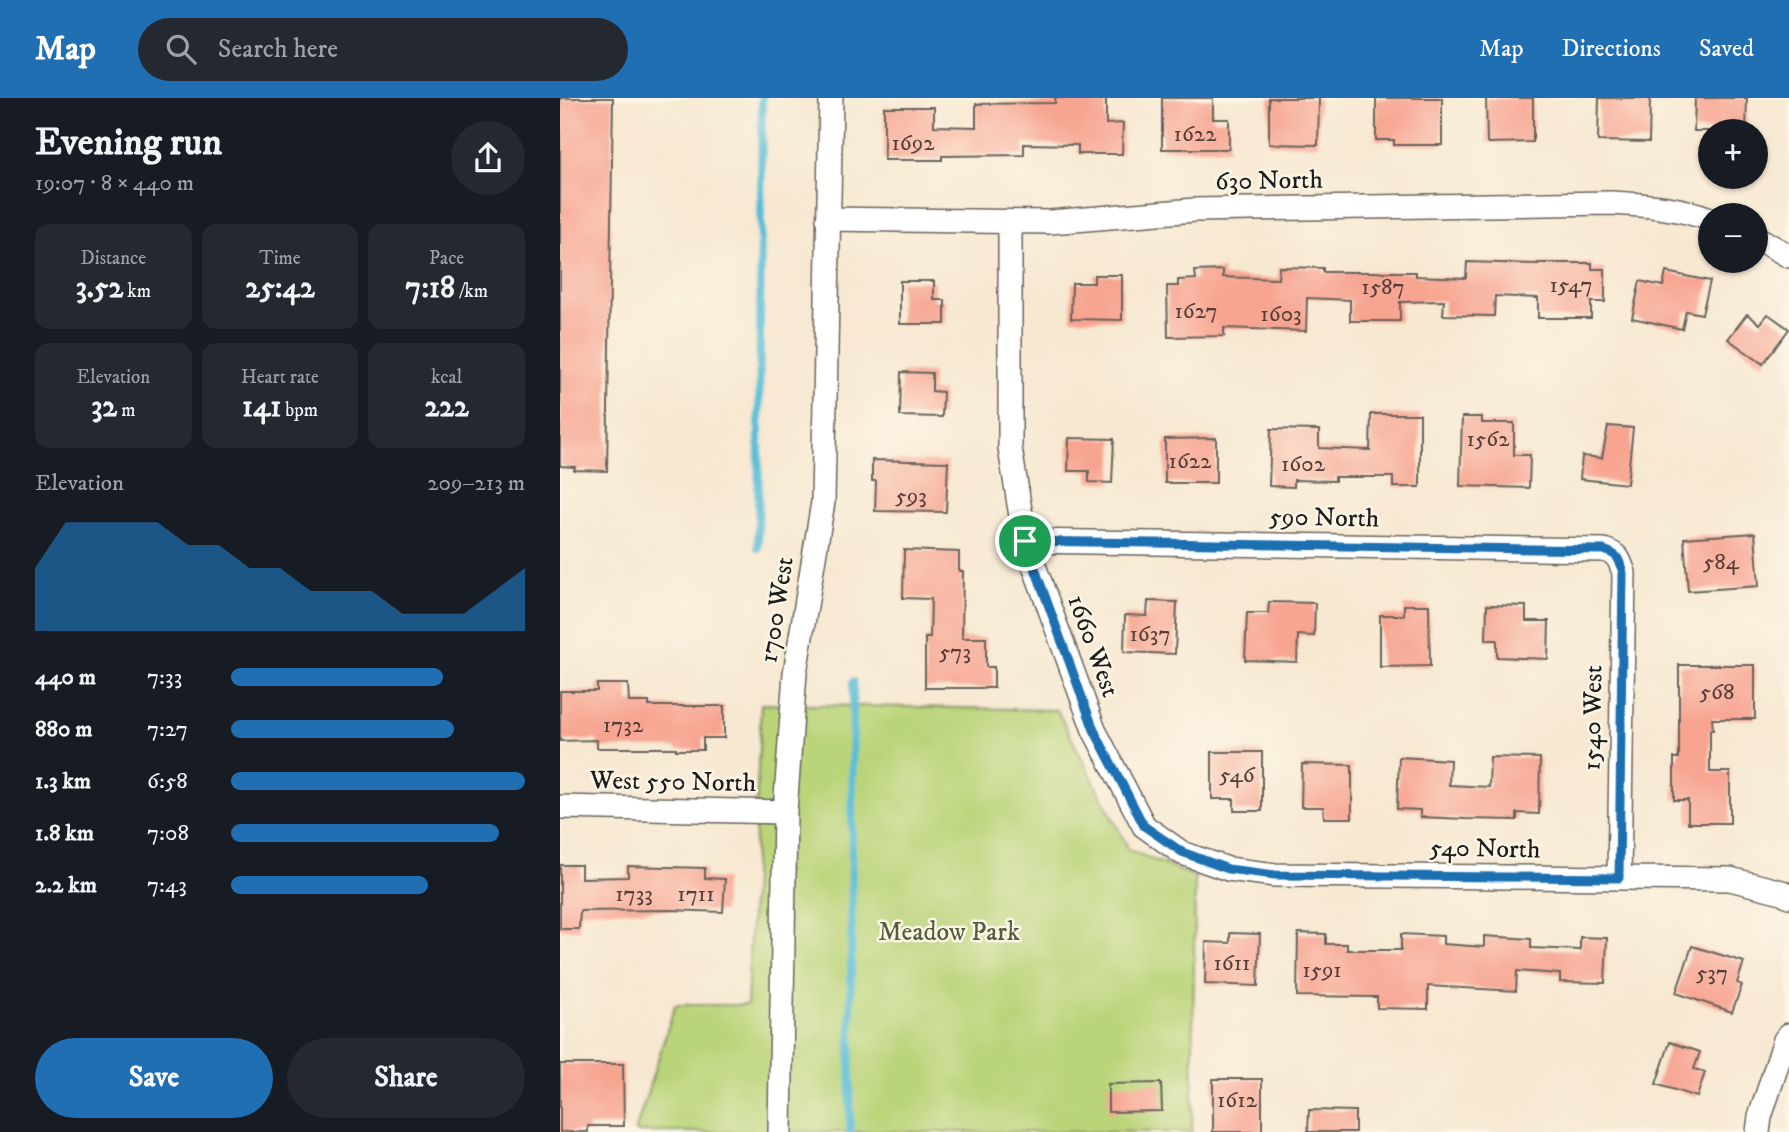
<!DOCTYPE html>
<meta charset="utf-8">
<style>
:root{--surface:#171b24;--page:#242831;--text:#f1f3f6;--muted:#9ea1a6;--accent:#1f6fb2}
body{margin:0;font-family:"IM FELL DW Pica",serif;background:var(--page);color:var(--text);height:100vh;display:flex;flex-direction:column;font-size:26px;white-space:nowrap}
*{box-sizing:border-box;margin:0}
p{font-size:23px;color:var(--muted)}
.icon{flex:none;width:38px;height:38px;fill:none;stroke:currentColor;stroke-width:2;stroke-linecap:round;stroke-linejoin:round}
.map{position:relative;flex:1;overflow:hidden}
.details{display:flex;flex-direction:column;background:var(--surface);width:560px}
.details>*{flex:none}
.tools{position:absolute;left:1138px;top:21px;display:grid;gap:14px}
.tools a{display:grid;place-items:center;width:70px;height:70px;border-radius:50%;background:var(--surface);box-shadow:0 2px 5px #0004;font-size:35px}
.pin{position:absolute;display:grid;place-items:center;width:60px;height:60px;color:#fff;margin:-30px;border:4px solid #fff;border-radius:50%;box-shadow:0 2px 7px #0007}
.round{display:grid;place-items:center;flex:none;width:74px;height:74px;border-radius:37px;background:var(--page)}
.head{display:flex;align-items:center;justify-content:space-between;height:119px;padding:0 35px}
h1{font-size:38px;font-weight:800;line-height:52px}
.stats{display:grid;grid-template-columns:repeat(3,1fr);gap:10px;height:119px;padding:7px 35px}
.stats div{display:grid;align-content:center;border-radius:14px;background:var(--page);text-align:center}
.stats b{font-size:30px;font-weight:800}
.stats small{font-size:19px;font-weight:400}
.stats p{font-size:19px}
.chart{height:196px;padding:14px 35px}
.chart p{display:flex;justify-content:space-between}
.chart svg{width:100%;height:126px;margin-top:7px;fill:var(--accent);opacity:.7}
.button{display:flex;gap:14px;margin-top:auto;padding:14px 35px}
.button a{flex:1;height:80px;border-radius:42px;background:var(--accent);color:#fff;font-size:28px;font-weight:800;line-height:80px;text-align:center}
.button a+a{background:var(--page);color:var(--text)}
ul{padding:0 35px;list-style:none;font-size:23px}
li{display:grid;grid-template-columns:112px 84px 1fr;align-items:center;height:52px}
li i{height:18px;border-radius:9px;background:var(--accent)}
header{display:flex;align-items:center;gap:42px;box-sizing:border-box;height:98px;padding:0 35px;background:var(--accent);color:#fff}
header strong{font-size:33px}
nav{display:flex;gap:38px;margin-inline-start:auto;font-size:24px}
.search{width:490px;height:63px;background:var(--page);display:flex;align-items:center;gap:18px;box-sizing:border-box;padding:0 24px;border-radius:38px;color:var(--muted);font-size:26px}
main{display:flex;flex:1;min-height:0}
.map>svg:first-child{display:block}
</style>
<header>
<strong>Map</strong>
<div class="search"><svg class="icon" aria-label="search" viewBox="0 0 24 24"><circle cx="10" cy="10" r="6"/><path d="M15 15l6 6"/></svg>Search here</div>
<nav><a>Map</a><a>Directions</a><a>Saved</a></nav>
</header>
<main>
<section class="details">
<div class="head"><div><h1>Evening run</h1><p>19:07 · 8 × 440 m</p></div><a class="round"><svg class="icon" aria-label="share" viewBox="0 0 24 24"><path d="M12 15V3M7 8l5-5 5 5M5 13v7h14v-7"/></svg></a></div>
<div class="stats">
<div><p>Distance</p><b>3.52<small> km</small></b></div>
<div><p>Time</p><b>25:42</b></div>
<div><p>Pace</p><b>7:18<small> /km</small></b></div>
</div>
<div class="stats">
<div><p>Elevation</p><b>32<small> m</small></b></div>
<div><p>Heart rate</p><b>141<small> bpm</small></b></div>
<div><p>kcal</p><b>222</b></div>
</div>
<div class="chart"><p><span>Elevation</span>209–213 m</p>
<svg viewBox="0 0 160 44" preserveAspectRatio="none"><path d="M0 44V22L10 6L20 6L30 6L40 6L50 14L60 14L70 22L80 22L90 30L100 30L110 30L120 38L130 38L140 38L150 30L160 22V44z"/></svg>
</div>
<ul>
<li><b>440 m</b>7:33<i style="width:72%"></i></li>
<li><b>880 m</b>7:27<i style="width:76%"></i></li>
<li><b>1.3 km</b>6:58<i style="width:100%"></i></li>
<li><b>1.8 km</b>7:08<i style="width:91%"></i></li>
<li><b>2.2 km</b>7:43<i style="width:67%"></i></li>
</ul>
<div class="button"><a>Save</a><a>Share</a></div>
</section>
<div class="map">
<svg width="1229" height="1034" viewBox="0 0 1229 1034">
<rect width="100%" height="100%" fill="#fcf5e5"/>
<filter id="ink" filterUnits="userSpaceOnUse"><feTurbulence type="fractalNoise" baseFrequency=".0143" numOctaves="2"/><feDisplacementMap in="SourceGraphic" scale="14" xChannelSelector="R" yChannelSelector="G"/><feConvolveMatrix kernelMatrix="1 2 1 2 8 2 1 2 1" color-interpolation-filters="sRGB"/></filter>
<filter id="wash" filterUnits="userSpaceOnUse"><feTurbulence type="fractalNoise" baseFrequency=".00686" numOctaves="4" result="noise"/><feDisplacementMap in="SourceGraphic" scale="28" xChannelSelector="R" yChannelSelector="G"/><feGaussianBlur stdDeviation="1.57" result="paint"/><feColorMatrix in="noise" values="0 0 0 0 0 0 0 0 0 0 0 0 0 0 0 0 0 1.4 0 .05"/><feComposite in="paint" operator="in"/></filter>
<g filter="url(#wash)">
<rect width="100%" height="100%" fill="#f7e8d1"/>
<path fill="#bad479" stroke="#6b784a" stroke-width="2" d="M 201,606 L 497,612 L 569,752 L 635,779 L 632,1034 L 75,1034 L 115,907 L 187,907 Z"/>
<g fill="none" stroke-linecap="round" stroke-linejoin="round">
<path stroke="#59bed7" stroke-width="8" d="M 198,450 L 202,0
M 290,1034 L 293,584"/>
</g>
<g id="blocks">
<path fill="#f7a491" d="M 0,0 L 53,0 L 47,373 L 14,372 L 15,369 L 0,368 Z
M 495,0 L 546,0 L 546,26 L 563,25 L 562,56 L 518,56 L 518,47 L 464,46 L 464,57 L 382,58 L 382,62 L 324,62 L 324,9 L 374,9 L 374,28 L 416,29 L 416,6 L 495,5 Z
M 602,0 L 653,0 L 653,21 L 669,21 L 669,51 L 602,51 Z
M 709,0 L 759,0 L 758,47 L 709,46 Z
M 816,0 L 882,0 L 882,47 L 834,47 L 834,42 L 816,42 Z
M 926,0 L 973,0 L 973,44 L 927,45 Z
M 1039,0 L 1090,0 L 1089,44 L 1038,43 Z
M 1135,0 L 1187,0 L 1186,33 L 1134,33 Z
M 907,164 L 978,166 L 978,165 L 1032,165 L 1032,171 L 1045,171 L 1045,204 L 1031,204 L 1031,220 L 978,220 L 978,200 L 935,198 L 934,218 L 883,217 L 884,203 L 840,204 L 840,223 L 790,223 L 790,202 L 747,200 L 746,233 L 664,230 L 664,238 L 608,239 L 607,188 L 618,188 L 618,182 L 636,181 L 635,173 L 663,172 L 663,179 L 718,181 L 719,169 L 763,170 L 763,174 L 856,174 L 856,178 L 906,180 Z
M 1106,174 L 1150,183 L 1142,216 L 1126,213 L 1122,231 L 1072,220 L 1080,183 L 1103,188 Z
M 534,177 L 562,177 L 562,222 L 511,221 L 512,185 L 534,185 Z
M 340,183 L 374,183 L 374,202 L 385,202 L 385,226 L 340,226 Z
M 1187,216 L 1200,226 L 1208,216 L 1229,231 L 1203,266 L 1168,241 Z
M 341,274 L 372,275 L 372,293 L 383,294 L 382,319 L 340,318 Z
M 811,316 L 860,316 L 860,389 L 833,389 L 833,379 L 775,379 L 775,383 L 734,382 L 734,389 L 709,388 L 711,331 L 759,332 L 759,350 L 810,352 Z
M 902,319 L 922,319 L 922,325 L 954,325 L 954,357 L 970,357 L 969,390 L 900,388 Z
M 1048,328 L 1073,330 L 1067,386 L 1020,381 L 1022,358 L 1042,360 Z
M 509,340 L 554,341 L 552,385 L 529,384 L 529,373 L 508,373 Z
M 656,340 L 656,385 L 605,385 L 605,341 Z
M 312,362 L 388,364 L 386,414 L 315,413 L 316,383 L 312,383 Z
M 1195,435 L 1199,488 L 1128,493 L 1124,440 Z
M 344,452 L 399,454 L 399,473 L 403,473 L 402,540 L 426,540 L 426,569 L 434,569 L 434,590 L 365,590 L 365,540 L 370,540 L 371,501 L 343,500 Z
M 588,503 L 617,504 L 615,556 L 564,554 L 565,517 L 587,518 Z
M 709,504 L 755,505 L 754,538 L 738,537 L 737,564 L 685,562 L 687,515 L 708,515 Z
M 844,507 L 869,507 L 870,568 L 820,569 L 820,517 L 844,517 Z
M 927,507 L 966,508 L 966,523 L 989,523 L 988,561 L 937,559 L 937,542 L 926,542 Z
M 1119,567 L 1195,567 L 1195,621 L 1152,621 L 1153,632 L 1150,632 L 1150,674 L 1170,674 L 1170,725 L 1128,725 L 1128,702 L 1114,702 L 1114,660 L 1119,660 Z
M 37,586 L 68,586 L 69,604 L 89,604 L 89,608 L 164,608 L 164,640 L 143,640 L 143,652 L 116,652 L 116,650 L 37,650 L 37,642 L 0,643 L 0,593 L 37,593 Z
M 652,654 L 702,654 L 702,713 L 674,713 L 674,701 L 652,701 Z
M 839,659 L 890,662 L 889,687 L 929,689 L 930,659 L 980,660 L 979,716 L 957,715 L 957,722 L 905,721 L 860,719 L 860,712 L 837,711 Z
M 742,666 L 792,667 L 792,720 L 764,720 L 763,709 L 741,709 Z
M 0,767 L 21,767 L 21,780 L 68,779 L 68,768 L 145,770 L 145,780 L 165,781 L 163,814 L 110,812 L 20,813 L 19,831 L 0,831 Z
M 670,835 L 700,836 L 698,888 L 645,886 L 646,844 L 670,845 Z
M 738,835 L 766,836 L 766,846 L 787,846 L 787,852 L 841,852 L 841,836 L 883,838 L 883,846 L 924,849 L 924,838 L 971,841 L 971,850 L 1020,852 L 1020,839 L 1047,840 L 1045,885 L 1000,884 L 1000,876 L 957,873 L 956,893 L 868,888 L 868,911 L 817,910 L 817,899 L 737,898 Z
M 1132,848 L 1184,864 L 1177,885 L 1182,887 L 1172,914 L 1116,895 Z
M 1110,944 L 1140,954 L 1134,971 L 1145,974 L 1137,999 L 1096,986 Z
M 0,966 L 63,966 L 64,1028 L 28,1028 L 28,1034 L 0,1034 Z
M 653,981 L 702,981 L 702,1034 L 653,1034 Z
M 601,985 L 602,1013 L 548,1014 L 548,986 Z
M 749,1012 L 795,1013 L 795,1034 L 748,1034 Z"/>
</g>
</g>
<g filter="url(#ink)">
<use href="#blocks" fill-opacity="0" stroke="#69635b" stroke-width="2"/>
<g fill="none" stroke-linecap="round" stroke-linejoin="round">
<g stroke="#69635b" stroke-width="26">
<path id="minor" d="M 268,121 L 490,124 L 635,112 L 1051,105 C 1085,107 1118,109 1150,121
M 450,124 L 450,350 L 465,443 L 534,632 L 584,728 L 622,755 L 668,771 L 715,777 L 1170,781 L 1222,794 L 1229,798
M 1195,139 L 1229,158
M 465,443 L 1044,452 C 1059,457 1059,461 1064,475 L 1059,780
M 0,709 L 225,714
M 220,1034 L 225,714 L 235,575 L 263,404 L 271,0
M 1198,1034 L 1200,1019 L 1225,942 L 1229,937"/>
</g>
<use href="#minor" stroke="#fff" stroke-width="23"/>
</g>
</g>
<g fill="none" stroke-linecap="round" stroke-linejoin="round" filter="url(#ink)">
<g stroke="#fff" stroke-width="14">
<path id="route" d="M 465,443 L 1044,452 C 1059,457 1059,461 1063,475 L 1059,780 L 715,777 L 668,771 L 622,754 L 584,728 L 534,632 Z"/>
</g>
<use href="#route" stroke="#1f6fb2" stroke-width="9"/>
</g>
<g text-anchor="middle" dominant-baseline="central" stroke-width="5" stroke-linejoin="round" paint-order="stroke">
<g font-size="23" fill="#533e39">
<text x="635" y="36">1622</text>
<text x="353" y="45">1692</text>
<text x="1011" y="187">1547</text>
<text x="823" y="189">1587</text>
<text x="636" y="213">1627</text>
<text x="721" y="216">1603</text>
<text x="928" y="341">1562</text>
<text x="630" y="363">1622</text>
<text x="743" y="366">1602</text>
<text x="351" y="398">593</text>
<text x="1161" y="464">584</text>
<text x="590" y="536">1637</text>
<text x="395" y="554">573</text>
<text x="1157" y="594">568</text>
<text x="63" y="627">1732</text>
<text x="677" y="677">546</text>
<text x="74" y="796">1733</text>
<text x="136" y="796">1711</text>
<text x="672" y="865">1611</text>
<text x="762" y="872">1591</text>
<text x="1152" y="875">537</text>
<text x="677" y="1002">1612</text>
</g>
<g font-size="26" fill="#1c1c1c" stroke="#fcf5e5">
<text transform="translate(709 83) rotate(-1)">630 North</text>
<text transform="translate(764 420) rotate(1)">590 North</text>
<text transform="translate(217 512) rotate(-81)">1700 West</text>
<text transform="translate(533 548) rotate(70)">1660 West</text>
<text transform="translate(1033 620) rotate(-89)">1540 West</text>
<text transform="translate(113 684) rotate(1)">West 550 North</text>
<text transform="translate(925 751) rotate(1)">540 North</text>
</g>
<g font-size="26" fill="#535c3d" stroke="#fcf5e5">
<text x="389" y="834">Meadow Park</text>
</g>
</g>
</svg>
<div class="tools">
<a>+</a>
<a>−</a>
</div>
<div class="pin" style="left:465px;top:443px;background:#1e9e55"><svg class="icon" aria-label="arrive" viewBox="0 0 24 24"><path d="M6 21V4h12l-3 4 3 4H6"/></svg></div>
</div>
</main>
